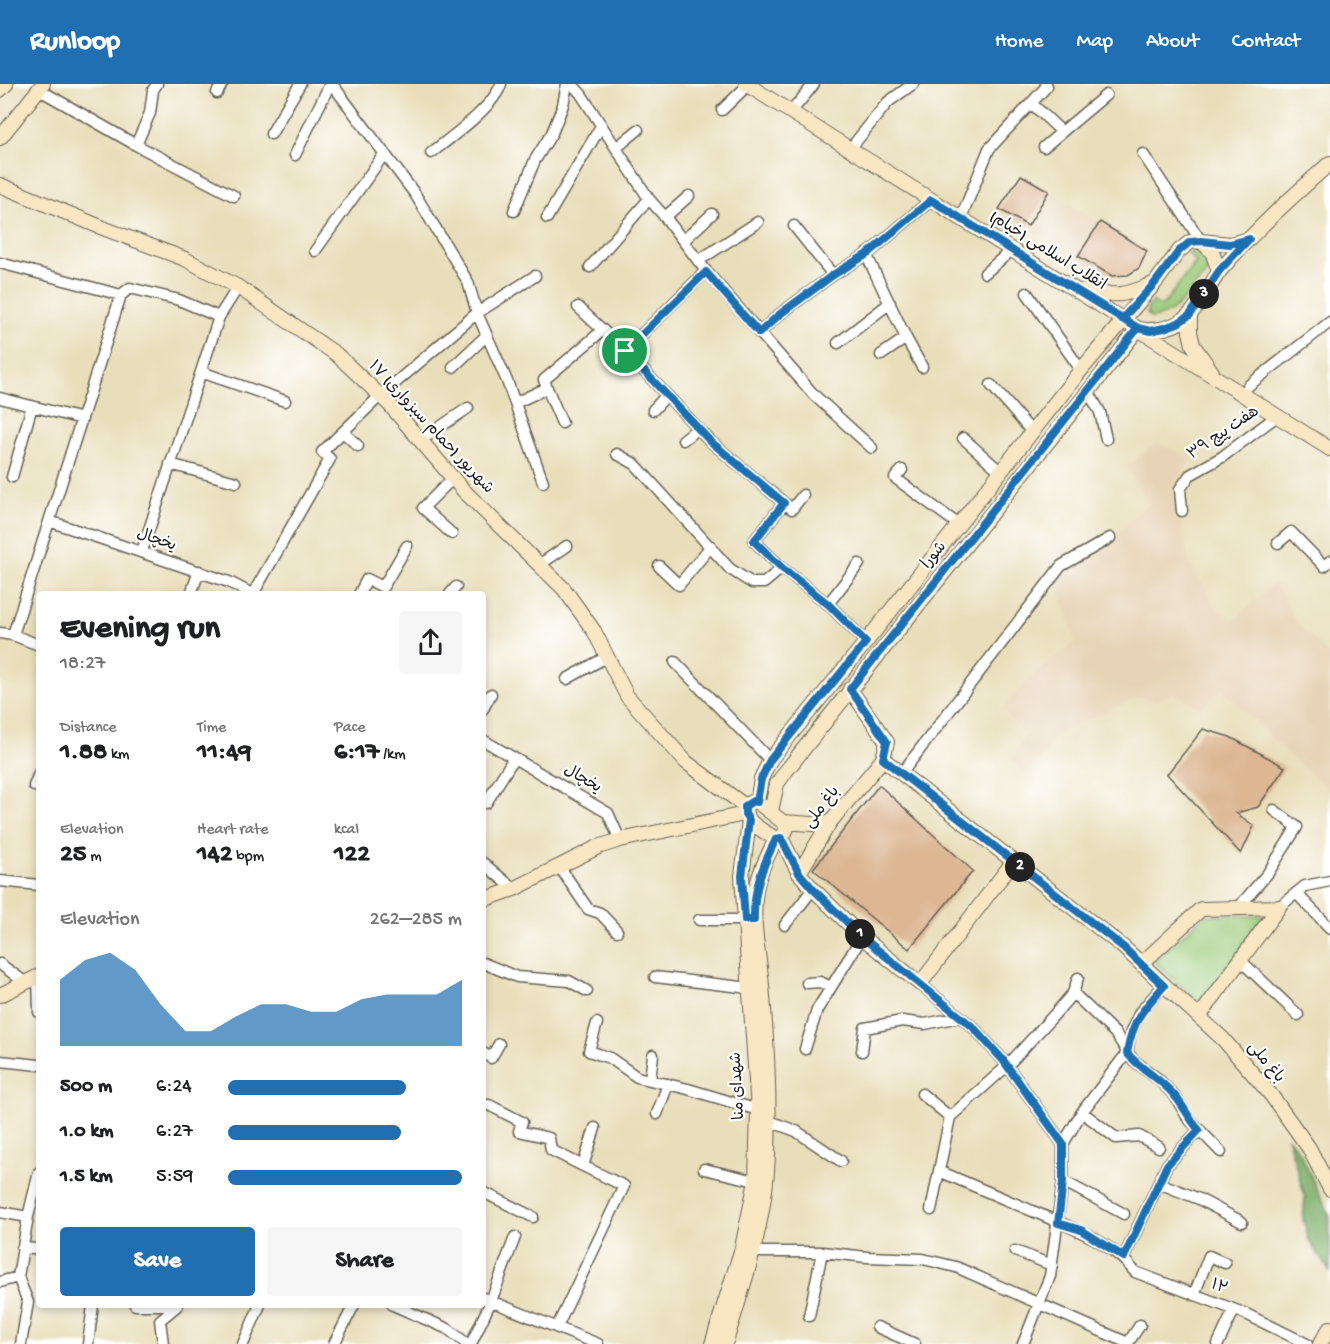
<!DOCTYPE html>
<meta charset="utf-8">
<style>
:root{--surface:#fff;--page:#f6f6f6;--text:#202124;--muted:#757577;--accent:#1f6fb2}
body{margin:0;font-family:"Gochi Hand","Playpen Sans Arabic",sans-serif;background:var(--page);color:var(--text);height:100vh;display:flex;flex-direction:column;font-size:22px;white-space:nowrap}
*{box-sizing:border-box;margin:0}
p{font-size:20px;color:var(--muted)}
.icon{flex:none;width:33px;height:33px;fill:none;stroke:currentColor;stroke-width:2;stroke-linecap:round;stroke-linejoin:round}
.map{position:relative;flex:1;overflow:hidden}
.drawer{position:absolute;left:36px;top:507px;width:450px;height:717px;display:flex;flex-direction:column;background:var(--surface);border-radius:6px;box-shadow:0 3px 9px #0003}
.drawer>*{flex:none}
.pin{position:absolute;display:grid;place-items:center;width:51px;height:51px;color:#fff;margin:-26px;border:3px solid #fff;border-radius:50%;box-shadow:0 2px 6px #0007}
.km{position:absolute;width:30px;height:30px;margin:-15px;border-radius:50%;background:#222;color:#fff;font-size:16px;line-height:30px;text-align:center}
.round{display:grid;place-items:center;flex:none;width:63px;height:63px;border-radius:6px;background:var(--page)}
.head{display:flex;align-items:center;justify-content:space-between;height:102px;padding:0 24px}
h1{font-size:33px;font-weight:800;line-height:45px}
.stats{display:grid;grid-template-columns:repeat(3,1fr);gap:9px;height:102px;padding:6px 24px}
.stats div{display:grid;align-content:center}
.stats b{font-size:26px;font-weight:800}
.stats small{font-size:16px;font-weight:400}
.stats p{font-size:16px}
.chart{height:168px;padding:12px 24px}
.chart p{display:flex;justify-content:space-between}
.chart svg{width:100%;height:108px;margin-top:6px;fill:var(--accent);opacity:.7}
.primary-button{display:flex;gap:12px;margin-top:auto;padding:12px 24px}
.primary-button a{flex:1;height:69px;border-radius:6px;background:var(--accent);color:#fff;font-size:24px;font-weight:800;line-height:69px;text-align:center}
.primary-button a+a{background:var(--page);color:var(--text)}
ul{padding:0 24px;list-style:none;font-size:20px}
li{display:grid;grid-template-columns:96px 72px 1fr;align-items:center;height:45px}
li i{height:15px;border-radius:8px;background:var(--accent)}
header{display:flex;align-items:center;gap:36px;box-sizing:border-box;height:84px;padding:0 30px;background:var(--accent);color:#fff}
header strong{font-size:28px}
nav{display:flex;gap:33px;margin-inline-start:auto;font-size:21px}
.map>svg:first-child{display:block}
</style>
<header>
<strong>Runloop</strong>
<nav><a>Home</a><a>Map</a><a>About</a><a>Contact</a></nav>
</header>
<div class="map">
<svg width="1330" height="1260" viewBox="0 0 1330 1260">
<rect width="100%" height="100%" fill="#fff"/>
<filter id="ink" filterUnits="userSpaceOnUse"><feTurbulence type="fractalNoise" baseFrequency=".0167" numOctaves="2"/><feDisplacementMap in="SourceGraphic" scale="12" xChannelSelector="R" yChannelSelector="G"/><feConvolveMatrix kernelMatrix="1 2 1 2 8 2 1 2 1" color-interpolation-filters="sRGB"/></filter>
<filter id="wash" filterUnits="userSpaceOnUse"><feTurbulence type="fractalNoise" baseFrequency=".008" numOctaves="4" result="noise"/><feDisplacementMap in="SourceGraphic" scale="24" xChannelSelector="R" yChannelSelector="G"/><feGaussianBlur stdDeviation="1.35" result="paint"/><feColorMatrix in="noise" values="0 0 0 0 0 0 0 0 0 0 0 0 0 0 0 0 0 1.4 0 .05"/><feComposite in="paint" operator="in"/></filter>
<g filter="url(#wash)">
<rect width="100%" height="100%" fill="#e9deba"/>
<path fill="#e7d4b7" d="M 1021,91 L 1147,167 L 1139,184 L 1128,191 L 1112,192 L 999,125 Z
M 1157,358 L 1191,375 L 1173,404 L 1189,478 L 1217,524 L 1235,536 L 1274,499 L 1294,534 L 1330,573 L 1330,706 L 1287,669 L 1222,605 L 1201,624 L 1173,609 L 1156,617 L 1138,613 L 1054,651 L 1045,670 L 1025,688 L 1011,675 L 1025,652 L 1002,625 L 1039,585 L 1076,557 L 1055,493 L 1043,474 L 1062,460 L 1082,470 L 1118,449 L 1148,420 L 1127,382 Z"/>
<path fill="#9ac978" stroke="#5b724a" stroke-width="1.5" d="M 1196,164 L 1207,169 C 1208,174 1210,182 1207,187 C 1205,192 1199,197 1195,202 C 1183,216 1171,233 1151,234 L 1147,230 L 1148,223 L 1153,217 L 1157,221 L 1162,222 L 1196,178 L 1188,169 Z
M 1205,831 L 1265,832 L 1201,921 L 1154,877 Z"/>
<path fill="#7bad68" stroke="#4c6442" stroke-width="1.5" d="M 1287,1052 L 1301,1070 L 1330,1133 L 1330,1188 L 1309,1157 L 1303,1135 L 1305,1113 Z"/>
<g id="blocks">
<path fill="#ddb794" d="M 1021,91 L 1049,107 L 1028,142 L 999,125 Z
M 1100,138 L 1147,167 L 1139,184 L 1128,191 L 1112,192 L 1078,172 Z
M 1203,645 L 1230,653 L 1285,683 L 1258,723 L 1236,729 L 1254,742 L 1241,770 L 1167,690 Z
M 879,701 L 973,787 L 909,865 L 813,785 Z"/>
</g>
</g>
<g filter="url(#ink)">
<use href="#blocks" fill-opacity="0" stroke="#646053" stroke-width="1.5"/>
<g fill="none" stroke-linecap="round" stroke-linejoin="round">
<g stroke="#646053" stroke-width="13">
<path id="street" d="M 572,0 L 581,10 L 649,115 L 665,133 L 706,187 L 814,311 L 872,364
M 38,5 L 136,61 L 234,112
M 217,9 L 222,0
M 1031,19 L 1061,47
M 722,26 L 748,1
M 791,28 L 814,0
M 271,50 L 300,0
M 136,61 L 150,29 L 153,6 L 157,0
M 1044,63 L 1106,11
M 616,64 L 638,46
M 850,65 L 888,18 L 913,0
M 431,69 C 450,54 494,23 501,0
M 1143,70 L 1201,157
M 295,71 L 330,0
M 514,127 L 535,76 L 552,49 L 563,21 L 567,0
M 665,133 L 689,112
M 547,134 L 601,42
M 961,134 L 989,65 L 1047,2 L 1046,0
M 794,142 L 833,191
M 683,157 L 712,130
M 315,167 L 385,69
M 866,170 L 906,254 L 922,283
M 698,177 L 758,138
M 0,179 L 121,211
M 590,183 L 649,115
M 985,189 L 1012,166
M 535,192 L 477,229 L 507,297 L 543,398
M 1027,209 L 1081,286
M 578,223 L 625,267 L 710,357 L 784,419 L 792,425 L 803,411
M 759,249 L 780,230 L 833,191 L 869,169 L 931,116
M 838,259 L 890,219
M 625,267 L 706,187
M 881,271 L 906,254
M 453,283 L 486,252
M 201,288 L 285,317
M 991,301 L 1032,348
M 1248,302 L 1330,238
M 547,304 L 562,339
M 1088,307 L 1100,328 L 1106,355
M 0,314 L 82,335
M 515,319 L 547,304 L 544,296 L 603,246
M 653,326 L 666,312
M 343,348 L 358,362
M 963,354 L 1001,388
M 421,356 L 468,324
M 683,356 L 698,344
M 617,370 L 635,380 L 730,485 L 752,499 L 764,499 L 782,484
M 170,380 L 236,398
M 902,386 L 895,394 L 959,441
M 12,393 L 32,322
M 784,419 L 754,457 L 782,484 L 828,520 L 866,558
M 1182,427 L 1180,405 L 1190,391 L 1222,373 L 1277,332
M 49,437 L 229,498 L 252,510
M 452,450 L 423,424 L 453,394
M 1278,459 L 1291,448 L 1324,482 L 1330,477
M 142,467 L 219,233 L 238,203
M 539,481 L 567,462
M 659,482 L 679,501 L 711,462
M 191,510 L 199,487
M 253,510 L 330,375 L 322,368 L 380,312 L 477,229 L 468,198 L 415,110 L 332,0
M 359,510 L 367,495 L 383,503 L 407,462
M 450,510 L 456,503
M 828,520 L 859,480
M 0,549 L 13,551 L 39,561
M 13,551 L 121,211 L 130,204 L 179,216 L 219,233
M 675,578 L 770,676
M 567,595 L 608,572
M 483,625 L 491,610
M 483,656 L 608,729 L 620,756
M 901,690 L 1061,482 L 1110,454
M 34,702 L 39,689
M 486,719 L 514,674
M 483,779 L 514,805
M 559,782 L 588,825 L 600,829 L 617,847
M 0,797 L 39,801
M 1296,809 L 1330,844
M 1279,823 L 1305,802 L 1330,797
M 1238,824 L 1268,789 L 1297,743 L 1274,726
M 699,836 L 745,836
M 785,841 L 813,805
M 1240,876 L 1298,931
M 483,879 L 517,893 L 569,897 L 587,907
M 0,880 L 26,899
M 38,893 L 39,928
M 655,893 L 750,904
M 807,899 L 820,898 L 831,903
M 920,900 L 973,943 L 1003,976 L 1063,1060 L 1063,1097 L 1050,1192 L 1023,1260
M 1073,909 L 1115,949 L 1133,976 L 1158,995 L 1175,1012 L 1188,1034 L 1221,1068
M 597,939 L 589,967 L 610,974 L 637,993 L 688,1005 L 758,1026
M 805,965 L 817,926 L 862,853
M 862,967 L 865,944 L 902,937 L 925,940 L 960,933
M 483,969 L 491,974 L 499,960
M 0,977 L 39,981
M 650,996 L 653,971
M 922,1010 L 950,1033
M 483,1021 L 489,1021 L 522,1038 L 519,1047 L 549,1054 L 551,1066 L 583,1082 L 595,1044
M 1082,1028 L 1116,1054 L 1139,1052 L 1159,1063
M 657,1030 L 668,1000
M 769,1037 L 796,1047 L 841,1077
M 1063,1060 L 1082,1028 L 1127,969 L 1131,948 L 1140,928 L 1164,901
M 704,1085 L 756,1097
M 939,1087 C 971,1101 1004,1115 1037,1129 C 1073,1145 1109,1155 1135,1188 L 1246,1230 L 1307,1260
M 1063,1097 L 1124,1130
M 1159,1099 L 1199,1115 L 1242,1138
M 483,1108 L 533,1133
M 931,1126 L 950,1033 L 1007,982 L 1054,931 L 1073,909 L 1078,894
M 0,1128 L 28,1133
M 22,1164 L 39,1165
M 1015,1167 L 1052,1181
M 752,1168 L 822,1168 L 867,1173 L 923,1175 L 956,1183 L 1128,1259 L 1140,1241
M 1124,1173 L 1167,1081 L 1199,1046
M 0,1198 L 18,1193
M 1194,1211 L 1209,1172 L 1225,1179
M 483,1214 L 598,1260
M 135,1221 L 177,1221
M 393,1221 L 448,1245 L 467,1260
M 809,1232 L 822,1168
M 557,1243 L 624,1102 L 583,1082
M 877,1243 L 915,1260
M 21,1260 L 28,1218 L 18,1193 L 28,1133 L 39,1088
M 88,1260 L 93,1221
M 163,1260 L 160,1236 L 177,1222
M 243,1260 L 260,1221
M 334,1260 L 354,1221
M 471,1260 L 491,1217 L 515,1153
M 1218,1260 L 1234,1226"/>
</g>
<g stroke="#646053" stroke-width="16">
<path id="secondary" d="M 746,0 L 1330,365
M 0,6 L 6,0
M 0,54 L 43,0
M 0,101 L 103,144 L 185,175 L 238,203 L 336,270 L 389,320 L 464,407 L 564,505 L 594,547 L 627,612 L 686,678 L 745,722
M 1201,157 L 1212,168 L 1219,187
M 1082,207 C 1112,211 1121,214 1150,201
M 1190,231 L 1190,248 L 1193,261 L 1212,288
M 850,605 L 887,658 L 883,675
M 753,717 L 757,718 L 783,738 L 787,744 L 784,751 L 776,755 C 763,746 744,739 745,722 Z
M 757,718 L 761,695 L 770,676 L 866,558 L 1081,286 L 1155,199 L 1179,167 L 1190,158 L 1201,157 L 1230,160 L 1249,155
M 771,727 L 777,700 L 786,687 L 1138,245 C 1155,248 1176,244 1189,231 C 1203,219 1211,196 1224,182 C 1256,145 1293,112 1330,79
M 783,738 L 812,740 L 830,738
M 781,754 L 799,789 L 813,805 L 862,853 L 920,900 L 1013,778
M 799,789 L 830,738 L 883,675 L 1123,863 L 1223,955 L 1271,1011 L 1309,1064 L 1330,1105
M 483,816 L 514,805 L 598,763 L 620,756 L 745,730
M 1141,880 L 1201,825 L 1279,823
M 0,911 L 39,892
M 1199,933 L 1279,823
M 712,1260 L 742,1164 L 756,1097 L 758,1026 L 742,792 L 749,737
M 725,1260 C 745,1198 766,1135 768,1070 C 770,1013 767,957 762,901 C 759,869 751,838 756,806 C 759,788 768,771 776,755
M 1320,1260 L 1330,1244"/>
</g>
<use href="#street" stroke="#fff" stroke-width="10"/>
<use href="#secondary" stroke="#f9e7c3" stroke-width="14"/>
</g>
</g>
<g fill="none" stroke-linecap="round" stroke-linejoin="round" filter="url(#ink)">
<g stroke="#fff" stroke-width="12">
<path id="route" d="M 625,267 L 710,357 L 784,419 L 754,457 L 782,484 L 828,520 L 866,558 L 770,676 L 761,695 L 757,718 L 753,717 L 745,722 L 745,730 L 749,736 L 742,792 L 745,836 L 754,836 C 753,806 763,781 776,755 L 781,754 L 799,789 L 813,805 L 862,853 L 973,943 L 1003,976 L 1063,1060 L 1063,1097 L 1058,1139 L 1081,1146 L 1124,1173 L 1167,1081 L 1199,1046 C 1189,1035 1184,1022 1174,1011 C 1160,994 1140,985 1127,969 C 1133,936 1142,926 1164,902 L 1123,863 L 883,675 L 887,658 L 850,605 L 1138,244 L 1122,235 L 1155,199 L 1179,167 L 1190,158 L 1201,157 L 1230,160 L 1249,155 L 1219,187 L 1190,231 L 1178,239 L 1164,244 L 1150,247 L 1138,244 L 1097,219 L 931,116 L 869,169 L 833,191 L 780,230 L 759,249 L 706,188 L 625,267"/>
</g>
<use href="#route" stroke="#1f6fb2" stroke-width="8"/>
</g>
<g text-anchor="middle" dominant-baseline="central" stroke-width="4.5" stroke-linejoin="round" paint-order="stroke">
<g font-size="16" fill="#1c1c1c" stroke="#fff">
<text transform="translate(1047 168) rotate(32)">انقلاب اسلامی (خیام)</text>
<text transform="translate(430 344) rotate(47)">۱۷ شهریور (حمام سبزواری)</text>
<text transform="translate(1224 350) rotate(-34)">هفت پیچ ۳۹</text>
<text transform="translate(156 457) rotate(19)">یخچال</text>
<text transform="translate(935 472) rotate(-51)">شورا</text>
<text transform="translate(582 696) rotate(30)">یخچال</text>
<text transform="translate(823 724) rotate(-53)">باغ ملی</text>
<text transform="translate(1265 979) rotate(50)">باغ ملی</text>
<text transform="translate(739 1002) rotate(-93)">شهدای منا</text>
<text transform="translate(1219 1204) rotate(20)">۱۲</text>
</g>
</g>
</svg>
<div class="pin" style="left:625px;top:267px;background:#1e9e55"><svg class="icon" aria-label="arrive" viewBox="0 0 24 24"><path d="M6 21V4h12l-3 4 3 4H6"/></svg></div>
<b class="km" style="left:860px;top:850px">1</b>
<b class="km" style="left:1020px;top:783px">2</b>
<b class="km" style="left:1204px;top:210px">3</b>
<section class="drawer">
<div class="head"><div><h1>Evening run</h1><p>18:27</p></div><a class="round"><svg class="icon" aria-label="share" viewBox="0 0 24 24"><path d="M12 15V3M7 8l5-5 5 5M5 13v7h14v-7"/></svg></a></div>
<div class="stats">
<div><p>Distance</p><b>1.88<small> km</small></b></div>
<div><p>Time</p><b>11:49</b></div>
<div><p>Pace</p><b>6:17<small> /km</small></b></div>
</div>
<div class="stats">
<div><p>Elevation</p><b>25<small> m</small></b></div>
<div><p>Heart rate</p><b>142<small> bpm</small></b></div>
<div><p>kcal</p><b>122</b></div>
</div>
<div class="chart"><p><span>Elevation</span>262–285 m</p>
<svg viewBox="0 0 160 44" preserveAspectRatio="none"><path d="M0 44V17L10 9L20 6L30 13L40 27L50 38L60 38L70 32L80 27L90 27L100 30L110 30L120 25L130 23L140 23L150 23L160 17V44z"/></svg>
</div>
<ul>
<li><b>500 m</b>6:24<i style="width:76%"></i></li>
<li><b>1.0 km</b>6:27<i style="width:74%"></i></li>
<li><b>1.5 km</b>5:59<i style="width:100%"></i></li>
</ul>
<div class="primary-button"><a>Save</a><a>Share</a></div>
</section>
</div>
